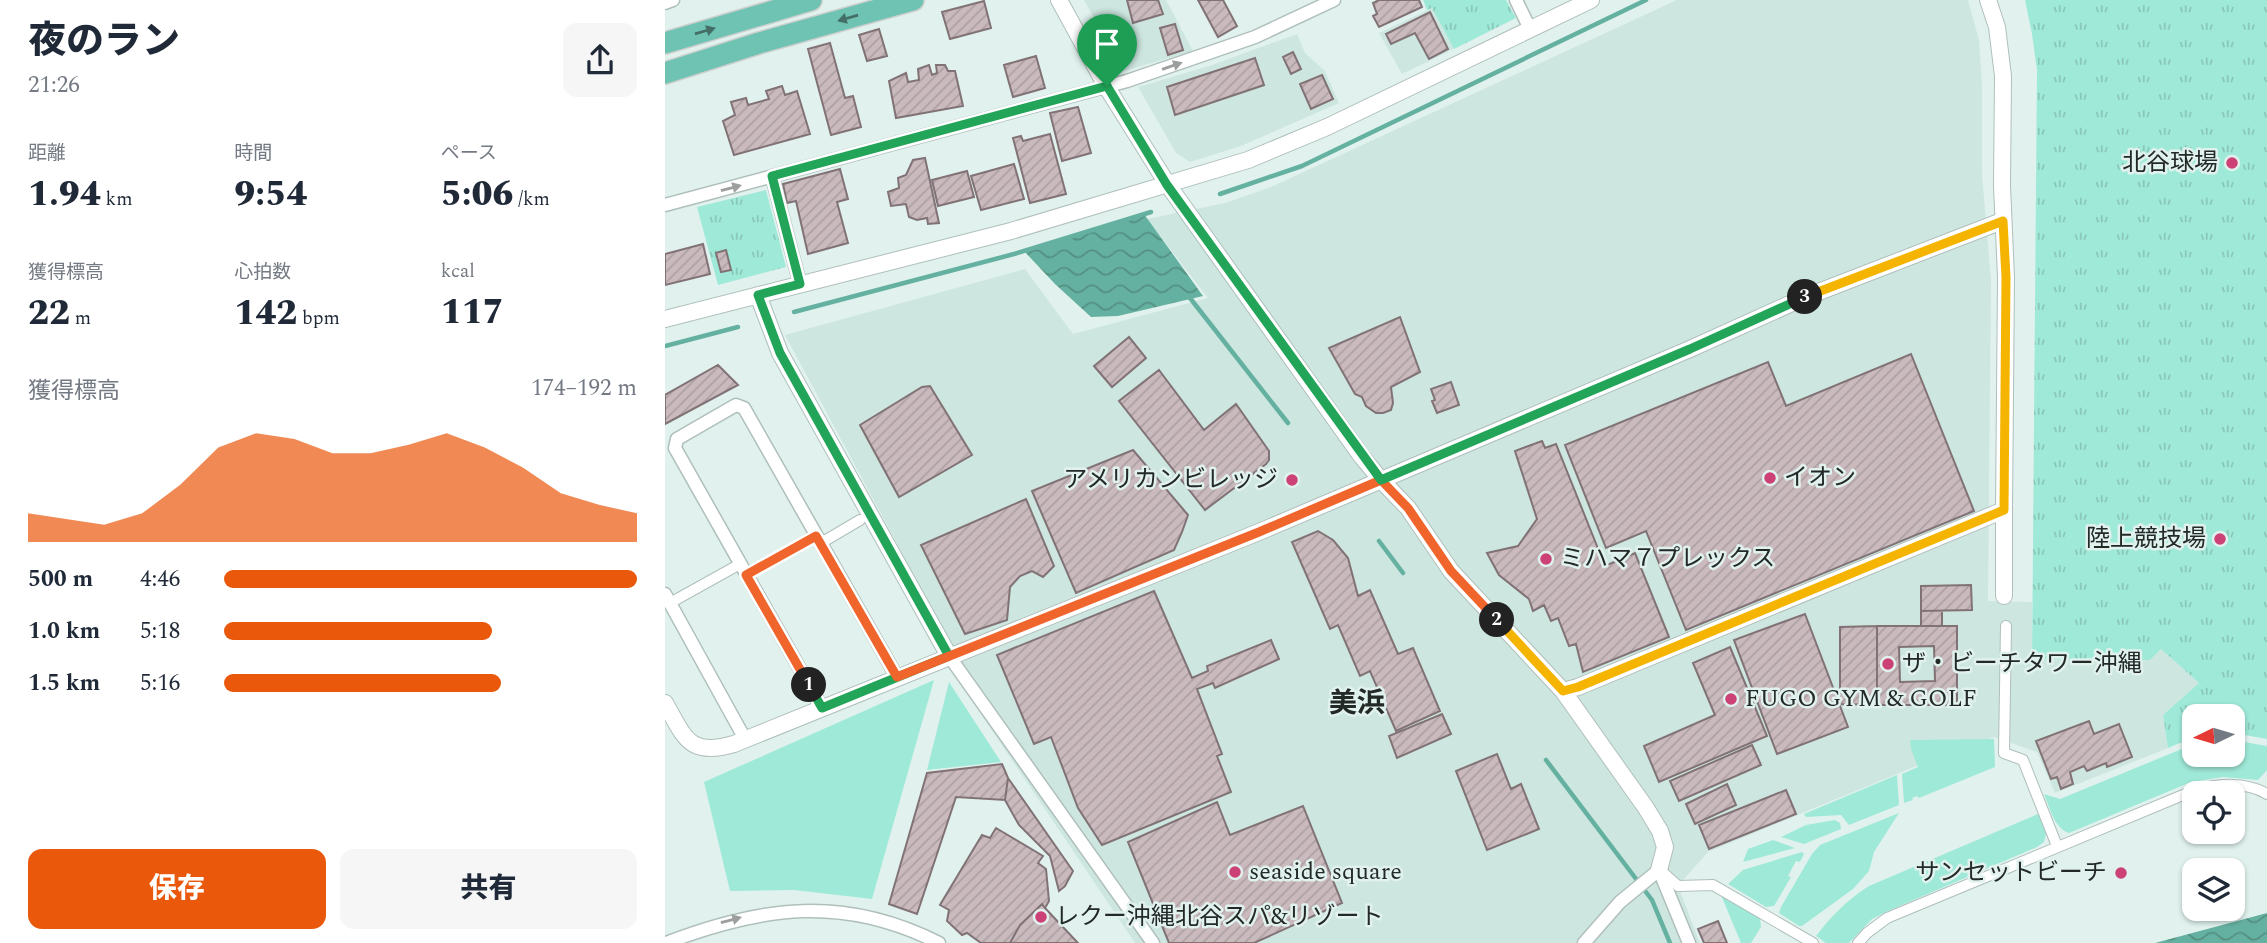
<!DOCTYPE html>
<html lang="ja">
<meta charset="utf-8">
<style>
:root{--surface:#fff;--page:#f6f6f7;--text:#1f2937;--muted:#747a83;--accent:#ea580c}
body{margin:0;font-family:Spectral,"Noto Sans JP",serif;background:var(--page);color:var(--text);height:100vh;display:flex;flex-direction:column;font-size:26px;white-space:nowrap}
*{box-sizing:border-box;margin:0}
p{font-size:23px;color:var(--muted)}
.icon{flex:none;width:38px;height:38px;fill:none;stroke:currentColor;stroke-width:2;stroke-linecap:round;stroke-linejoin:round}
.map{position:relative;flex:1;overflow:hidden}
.drawer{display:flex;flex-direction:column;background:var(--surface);width:665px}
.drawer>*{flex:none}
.needle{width:46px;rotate:265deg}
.tools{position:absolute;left:1517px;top:704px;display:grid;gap:14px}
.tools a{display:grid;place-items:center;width:63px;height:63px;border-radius:14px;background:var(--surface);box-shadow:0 2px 5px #0004;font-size:35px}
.pin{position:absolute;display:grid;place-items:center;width:60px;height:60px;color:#fff;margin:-72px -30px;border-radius:50% 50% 50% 0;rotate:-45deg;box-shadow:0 0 7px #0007}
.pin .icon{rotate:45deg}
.km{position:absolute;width:35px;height:35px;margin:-18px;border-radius:50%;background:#222;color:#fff;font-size:19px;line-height:35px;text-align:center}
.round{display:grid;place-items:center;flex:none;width:74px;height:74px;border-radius:14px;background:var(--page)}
.overview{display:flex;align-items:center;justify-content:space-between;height:119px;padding:0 28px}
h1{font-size:38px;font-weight:800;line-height:52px}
.metrics{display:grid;grid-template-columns:repeat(3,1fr);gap:10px;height:119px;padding:7px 28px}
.metrics div{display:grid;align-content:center}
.metrics b{font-size:35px;font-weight:800}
.metrics small{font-size:19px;font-weight:400}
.metrics p{font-size:19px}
.chart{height:196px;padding:14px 28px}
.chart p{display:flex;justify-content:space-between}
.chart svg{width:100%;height:126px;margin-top:7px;fill:var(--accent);opacity:.7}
.button{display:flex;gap:14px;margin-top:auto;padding:14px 28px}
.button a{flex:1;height:80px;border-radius:14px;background:var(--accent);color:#fff;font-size:28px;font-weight:800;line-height:80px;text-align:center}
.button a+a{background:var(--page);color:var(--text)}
ul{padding:0 28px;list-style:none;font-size:23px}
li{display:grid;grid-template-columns:112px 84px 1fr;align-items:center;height:52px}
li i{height:18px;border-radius:9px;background:var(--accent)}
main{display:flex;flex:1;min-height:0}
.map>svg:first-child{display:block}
</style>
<main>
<section class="drawer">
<div class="overview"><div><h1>夜のラン</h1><p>21:26</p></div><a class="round"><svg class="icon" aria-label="share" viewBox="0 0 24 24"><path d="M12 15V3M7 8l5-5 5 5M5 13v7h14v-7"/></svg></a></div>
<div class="metrics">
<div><p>距離</p><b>1.94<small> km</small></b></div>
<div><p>時間</p><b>9:54</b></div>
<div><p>ペース</p><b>5:06<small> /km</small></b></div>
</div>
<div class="metrics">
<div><p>獲得標高</p><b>22<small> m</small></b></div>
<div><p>心拍数</p><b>142<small> bpm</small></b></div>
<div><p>kcal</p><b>117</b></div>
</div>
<div class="chart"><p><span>獲得標高</span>174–192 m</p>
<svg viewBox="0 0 160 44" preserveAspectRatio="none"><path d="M0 44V34L10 36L20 38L30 34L40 24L50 11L60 6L70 8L80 13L90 13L100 10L110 6L120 11L130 18L140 27L150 31L160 34V44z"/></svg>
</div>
<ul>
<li><b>500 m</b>4:46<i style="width:100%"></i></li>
<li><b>1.0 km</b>5:18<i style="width:65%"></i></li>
<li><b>1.5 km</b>5:16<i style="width:67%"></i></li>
</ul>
<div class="button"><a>保存</a><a>共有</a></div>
</section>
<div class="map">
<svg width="1602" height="943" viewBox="0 0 1602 943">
<defs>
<pattern id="park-tufts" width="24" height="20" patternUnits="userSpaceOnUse" patternTransform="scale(1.75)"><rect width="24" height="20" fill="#9fe9d8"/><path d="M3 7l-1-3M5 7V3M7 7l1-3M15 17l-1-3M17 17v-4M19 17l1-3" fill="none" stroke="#89c8b9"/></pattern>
<pattern id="water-waves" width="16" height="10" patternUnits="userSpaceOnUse" patternTransform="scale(1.75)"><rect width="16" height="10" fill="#65b1a1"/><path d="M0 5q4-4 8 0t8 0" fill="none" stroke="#539083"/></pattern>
<pattern id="building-hatch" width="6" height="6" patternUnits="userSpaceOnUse" patternTransform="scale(1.75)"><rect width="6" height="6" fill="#cababe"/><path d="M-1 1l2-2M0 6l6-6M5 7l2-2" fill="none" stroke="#ada0a3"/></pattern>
</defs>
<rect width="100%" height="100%" fill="#e1f2ee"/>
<path fill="#cde6df" d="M 419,0 L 501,0 L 528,51 L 459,71 Z
M 1012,0 L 1303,0 L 1314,40 L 1317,84 L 1317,175 L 1326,281 L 1323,601 L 1367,602 L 1367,659 L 1485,660 L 1496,649 L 1534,683 L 1498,715 L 1503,748 L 1390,793 L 1372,752 L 1329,737 L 1249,767 L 1043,852 L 1013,886 L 1035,943 L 470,943 L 285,668 L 298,660 L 284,656 L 235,549 L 120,335 L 360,269 L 408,334 L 543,298 L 482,219 L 560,203 L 606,187 Z
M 767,8 L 789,49 L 737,74 L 714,33 Z
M 632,34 L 640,53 L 660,71 L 674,103 L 576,146 L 525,162 L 511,153 L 473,87 L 547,65 Z"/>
<path fill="#9fe9d8" d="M 269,680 L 207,899 L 129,890 L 65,891 L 39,782 Z
M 284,682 L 336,762 L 262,770 Z
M 1329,739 L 1330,767 L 1254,798 L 1252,796 L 1247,798 L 1248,800 L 1239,803 L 1237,774 L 1253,767 L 1246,749 L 1245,740 Z
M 1568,740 L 1602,746 L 1602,770 L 1593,780 L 1558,777 L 1526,782 L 1404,833 C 1389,828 1385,808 1379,794 L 1395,799 L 1529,744 L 1530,754 L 1568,754 Z
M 1232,775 L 1234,805 L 1184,825 L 1176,815 L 1141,817 L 1139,814 Z
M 1234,813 L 1209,852 L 1204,871 L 1188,889 L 1137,926 L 1134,926 L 1114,913 L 1116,907 L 1147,854 L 1155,845 Z
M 1373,814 L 1381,833 L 1379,842 L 1372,847 L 1223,911 L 1207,919 L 1184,943 L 1161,943 L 1151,936 C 1167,915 1182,900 1204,886 Z
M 1170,820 L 1175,823 L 1176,829 L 1139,844 L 1116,837 L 1141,825 Z
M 1108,840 L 1130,848 L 1078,862 L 1083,849 Z
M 1137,852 L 1139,854 L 1135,862 L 1131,861 L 1123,876 L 1126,877 L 1109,906 L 1101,907 L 1063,884 L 1078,870 Z
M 1056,895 L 1095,918 L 1096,927 L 1086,943 L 1076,943 Z"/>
<path fill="url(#park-tufts)" d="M 758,0 L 841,0 L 851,18 L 789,49 L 767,8 L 762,10 Z
M 1360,0 L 1602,0 L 1602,739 L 1568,733 L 1568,716 L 1530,716 L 1529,737 L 1503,748 L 1498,715 L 1534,683 L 1496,649 L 1485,660 L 1367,659 L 1372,70 L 1367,34 Z
M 101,190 L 121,267 L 53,285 L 32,207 Z"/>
<path fill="url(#water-waves)" d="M 479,214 L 538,296 L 453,316 L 426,317 L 390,284 L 359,251 Z
M 1602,913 L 1602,943 L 1490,943 Z"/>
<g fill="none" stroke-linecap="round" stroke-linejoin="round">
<path stroke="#65b1a1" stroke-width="4.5" d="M 555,194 L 637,166 L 981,0
M 525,298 L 623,423
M 129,312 L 349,254 L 486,212
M 0,346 L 73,327
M 714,541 L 738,573
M 881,760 L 987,900 L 1005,943"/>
</g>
<path fill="url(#building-hatch)" stroke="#817276" stroke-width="2" fill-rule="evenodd" d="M 462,0 L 493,0 L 498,14 L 468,23 Z
M 533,0 L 558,0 L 572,26 L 553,37 Z
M 714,0 L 754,0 L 757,7 L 714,27 L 708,16 L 712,14 L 708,3 Z
M 319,1 L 326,28 L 285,39 L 277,12 Z
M 765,12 L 783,49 L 764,59 L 750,33 L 726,44 L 721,34 Z
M 510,24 L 518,50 L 503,55 L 495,28 Z
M 214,29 L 222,56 L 202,61 L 194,35 Z
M 165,43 L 180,98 L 188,96 L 196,127 L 166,135 L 143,49 Z
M 628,52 L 636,69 L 626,74 L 618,57 Z
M 371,56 L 380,88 L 348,97 L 339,65 Z
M 590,58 L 599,85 L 510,115 L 502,87 Z
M 264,65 L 267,75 L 272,73 L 271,65 L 280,65 L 283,71 L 290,71 L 298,106 L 231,118 L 224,81 L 241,73 L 243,82 L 254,80 L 253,69 Z
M 657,75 L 668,99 L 646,109 L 635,84 Z
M 117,86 L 120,95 L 132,91 L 145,134 L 69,155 L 58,121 L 70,115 L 66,102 L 81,98 L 83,105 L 104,99 L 101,91 Z
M 413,107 L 426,153 L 397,161 L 385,113 Z
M 385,134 L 401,194 L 365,203 L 348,138 L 356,136 L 358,141 Z
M 260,158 L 274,223 L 263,224 L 262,218 L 252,220 L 244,217 L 241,204 L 226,206 L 223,192 L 234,188 L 233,178 L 241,175 L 248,160 Z
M 349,164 L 359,199 L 316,210 L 306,176 Z
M 175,169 L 183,199 L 172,202 L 183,243 L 143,254 L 131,201 L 122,203 L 118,184 Z
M 302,171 L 309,197 L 273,206 L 267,180 Z
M 38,244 L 45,274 L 0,285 L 0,254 Z
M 61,250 L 66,270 L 56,272 L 51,253 Z
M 735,317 L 755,372 L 726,387 L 728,403 L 726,410 L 718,413 L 711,413 L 701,406 L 697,397 L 690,394 L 664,348 Z
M 464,337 L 481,358 L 447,387 L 429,366 Z
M 1246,354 L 1309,511 L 1021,630 L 981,531 L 941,548 L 900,445 L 1103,362 L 1121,406 Z
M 53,365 L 73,385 L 0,424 L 0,395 Z
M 494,370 L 539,430 L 571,404 L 604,451 L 604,460 L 601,464 L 540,510 L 454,401 Z
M 786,382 L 794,405 L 772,413 L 767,401 L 770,400 L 766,389 Z
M 265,386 L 307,455 L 234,497 L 195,425 L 257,387 Z
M 877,441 L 880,448 L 891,444 L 940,566 L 970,553 L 1004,637 L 918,672 L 911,644 L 904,646 L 893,618 L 886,621 L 879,605 L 868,611 L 864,599 L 834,575 L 822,553 L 853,546 L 872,519 L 850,451 Z
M 468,450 L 523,515 L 517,532 L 509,550 L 411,593 L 367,491 Z
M 361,499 L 389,566 L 378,577 L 367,571 L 355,576 L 345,587 L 342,620 L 300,634 L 256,545 Z
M 653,531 L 668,540 L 683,558 L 693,596 L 705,590 L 733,654 L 748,648 L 775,711 L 731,731 L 705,671 L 695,676 L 673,625 L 665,629 L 627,542 Z
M 1306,585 L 1307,610 L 1256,611 L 1256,586 Z
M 489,591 L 527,678 L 543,671 L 542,666 L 606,640 L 614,659 L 550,688 L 548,683 L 532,689 L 557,754 L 552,756 L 566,792 L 437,845 L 413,808 L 386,737 L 369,744 L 332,655 Z
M 1256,611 L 1277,611 L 1277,626 L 1256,626 Z
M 1140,614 L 1183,727 L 1112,754 L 1069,640 Z
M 1212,626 L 1292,626 L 1292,705 L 1212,705 ZM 1269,646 L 1270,681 L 1235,682 L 1234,647 Z
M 1212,626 L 1212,705 L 1175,704 L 1175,627 Z
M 1065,647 L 1102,736 L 994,782 L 979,746 L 1050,715 L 1028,663 Z
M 777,714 L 786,734 L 732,758 L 724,736 Z
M 1424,721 L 1429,734 L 1454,724 L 1467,757 L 1442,767 L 1441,763 L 1422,771 L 1419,766 L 1405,772 L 1408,784 L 1396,789 L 1392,777 L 1386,779 L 1371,741 Z
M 1087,745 L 1096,765 L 1014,801 L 1005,781 Z
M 832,754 L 846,789 L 856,784 L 874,829 L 822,850 L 791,771 Z
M 337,764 L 343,778 L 340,800 L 291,797 L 252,914 L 224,904 L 262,773 Z
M 343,778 L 408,871 L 400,886 L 394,891 L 385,856 L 354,825 L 340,800 Z
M 1062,784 L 1071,805 L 1030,824 L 1021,804 Z
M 1121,790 L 1131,814 L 1044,849 L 1034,825 Z
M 552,802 L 565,835 L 638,806 L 677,903 L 589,943 L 504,943 L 463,842 Z
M 331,828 L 378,856 L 373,863 L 381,869 L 384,901 L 380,908 L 377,904 L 355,925 L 345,943 L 316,943 L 302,933 L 297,935 L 282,921 L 284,910 L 275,905 L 317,835 L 325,838 Z
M 377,904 L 380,908 L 413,943 L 345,943 L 355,925 Z
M 1053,921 L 1062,943 L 1039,943 L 1033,929 Z"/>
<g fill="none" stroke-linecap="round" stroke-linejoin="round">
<g stroke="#afbfbb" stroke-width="12">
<path id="pedestrian" d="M 156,543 L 195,520
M 81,575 L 151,535
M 5,603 L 75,564
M 1341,626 L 1339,753 L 1358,760 L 1392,846
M 995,870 L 1013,886 L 1048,885 L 1148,943
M 1193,943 L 1202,933 L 1222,918 L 1530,790 C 1554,784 1580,781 1602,794"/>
</g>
<g stroke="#afbfbb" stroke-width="15">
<path id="minor" d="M 851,0 L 865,29
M 0,3 L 8,0
M 107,176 L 135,284
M 0,205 L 462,81 L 590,37 L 669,0
M 0,594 L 80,739
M 284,656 L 488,943
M 157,708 L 10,448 L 12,439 L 71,405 L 79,408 L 232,677
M 1,943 C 97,906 179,895 274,943
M 919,943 L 955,902 L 994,870 L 1024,943"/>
</g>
<g stroke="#afbfbb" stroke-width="18">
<path id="tertiary" d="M 394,0 L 441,86 L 503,185 L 697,457 L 716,480 L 743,508 L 786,571 L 898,691 L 981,808 L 995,831 L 1000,847 L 994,870
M 93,295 L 115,353 L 284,656
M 0,319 L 346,231 L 583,160 L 662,127 L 926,0
M 1339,510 L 1339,596
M 898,691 L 913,687 L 1339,510 L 1341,277 L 1337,186 L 1338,76 L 1332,27 L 1323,0
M 0,703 C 20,738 24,757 69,744 L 594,532 L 1025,349 L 1138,298 L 1337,221"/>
</g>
<g stroke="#ced0cf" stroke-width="24">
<path id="trunk" d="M 0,43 L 146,0
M 0,73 L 94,43 L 248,0"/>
</g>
<use href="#pedestrian" stroke="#fff" stroke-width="10"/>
<use href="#minor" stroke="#fff" stroke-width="12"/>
<use href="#tertiary" stroke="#fff" stroke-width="16"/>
<use href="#trunk" stroke="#6ec3b3" stroke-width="21"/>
</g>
<defs><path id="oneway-solid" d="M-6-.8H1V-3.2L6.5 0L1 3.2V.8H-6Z" transform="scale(1.75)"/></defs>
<g fill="#446e66">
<use href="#oneway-solid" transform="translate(183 18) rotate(164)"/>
<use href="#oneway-solid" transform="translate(40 31) rotate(-16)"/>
</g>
<g fill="#9c9f9e">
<use href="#oneway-solid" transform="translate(507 66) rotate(-19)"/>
<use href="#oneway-solid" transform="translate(66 188) rotate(-15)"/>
<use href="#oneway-solid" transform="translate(66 920) rotate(-15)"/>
</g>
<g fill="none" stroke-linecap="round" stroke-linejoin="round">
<g stroke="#fff" stroke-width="14">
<path id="split-1" d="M 144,685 L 157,708 L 284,656 L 115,353 L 93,295 L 135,284 L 107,176 L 442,86"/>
</g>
<g stroke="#fff" stroke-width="14">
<path id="split-2" d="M 144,685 L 81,575 L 151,536 L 232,677 L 594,532 L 716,480 L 743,508 L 786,571 L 832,620"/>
</g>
<g stroke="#fff" stroke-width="14">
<path id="split-3" d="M 832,620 L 898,691 L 913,687 L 1339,510 L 1341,277 L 1338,221 L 1140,297"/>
</g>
<g stroke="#fff" stroke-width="14">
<path id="split-4" d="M 442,86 L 502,185 L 716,480 L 1025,349 L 1140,297"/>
</g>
<use href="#split-1" stroke="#22a559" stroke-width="9"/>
<use href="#split-2" stroke="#f0652b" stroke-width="9"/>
<use href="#split-3" stroke="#f5b400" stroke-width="9"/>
<use href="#split-4" stroke="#22a559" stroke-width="9"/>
</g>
<g fill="#cc4176" stroke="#e1f2ee" stroke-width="2.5">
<circle cx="1567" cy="163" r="7"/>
<circle cx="1105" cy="478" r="7"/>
<circle cx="627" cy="480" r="7"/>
<circle cx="1555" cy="539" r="7"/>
<circle cx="881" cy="559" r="7"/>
<circle cx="1223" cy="664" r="7"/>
<circle cx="1066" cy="699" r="7"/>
<circle cx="570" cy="872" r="7"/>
<circle cx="1456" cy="873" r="7"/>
<circle cx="376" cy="917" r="7"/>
</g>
<g text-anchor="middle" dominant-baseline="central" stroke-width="5" stroke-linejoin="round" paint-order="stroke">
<g font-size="24" fill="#222927" stroke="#e1f2ee" text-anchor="start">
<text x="1553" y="163" text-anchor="end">北谷球場</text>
<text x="1119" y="478">イオン</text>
<text x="613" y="480" text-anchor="end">アメリカンビレッジ</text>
<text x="1541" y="539" text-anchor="end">陸上競技場</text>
<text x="895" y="559">ミハマ７プレックス</text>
<text x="1237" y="664">ザ・ビーチタワー沖縄</text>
<text x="1080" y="699">FUGO GYM &amp; GOLF</text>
<text x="584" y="872">seaside square</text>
<text x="1442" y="873" text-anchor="end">サンセットビーチ</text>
<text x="390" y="917">レクー沖縄北谷スパ&amp;リゾート</text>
</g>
<g font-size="28" font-weight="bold" fill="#222927" stroke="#e1f2ee">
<text x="692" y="703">美浜</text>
</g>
</g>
</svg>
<div class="tools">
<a><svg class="needle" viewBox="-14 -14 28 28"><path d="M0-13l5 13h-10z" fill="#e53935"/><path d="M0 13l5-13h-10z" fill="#747a83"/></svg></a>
<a><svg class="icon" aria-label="locate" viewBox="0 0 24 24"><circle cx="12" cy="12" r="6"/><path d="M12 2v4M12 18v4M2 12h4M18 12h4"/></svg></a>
<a><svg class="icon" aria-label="layers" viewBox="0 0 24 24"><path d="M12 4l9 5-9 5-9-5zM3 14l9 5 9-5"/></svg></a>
</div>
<div class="pin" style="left:442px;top:86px;background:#1e9e55"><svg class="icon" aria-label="arrive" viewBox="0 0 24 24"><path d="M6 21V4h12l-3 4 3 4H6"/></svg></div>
<b class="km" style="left:144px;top:685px">1</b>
<b class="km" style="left:832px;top:620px">2</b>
<b class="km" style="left:1140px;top:297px">3</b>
</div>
</main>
